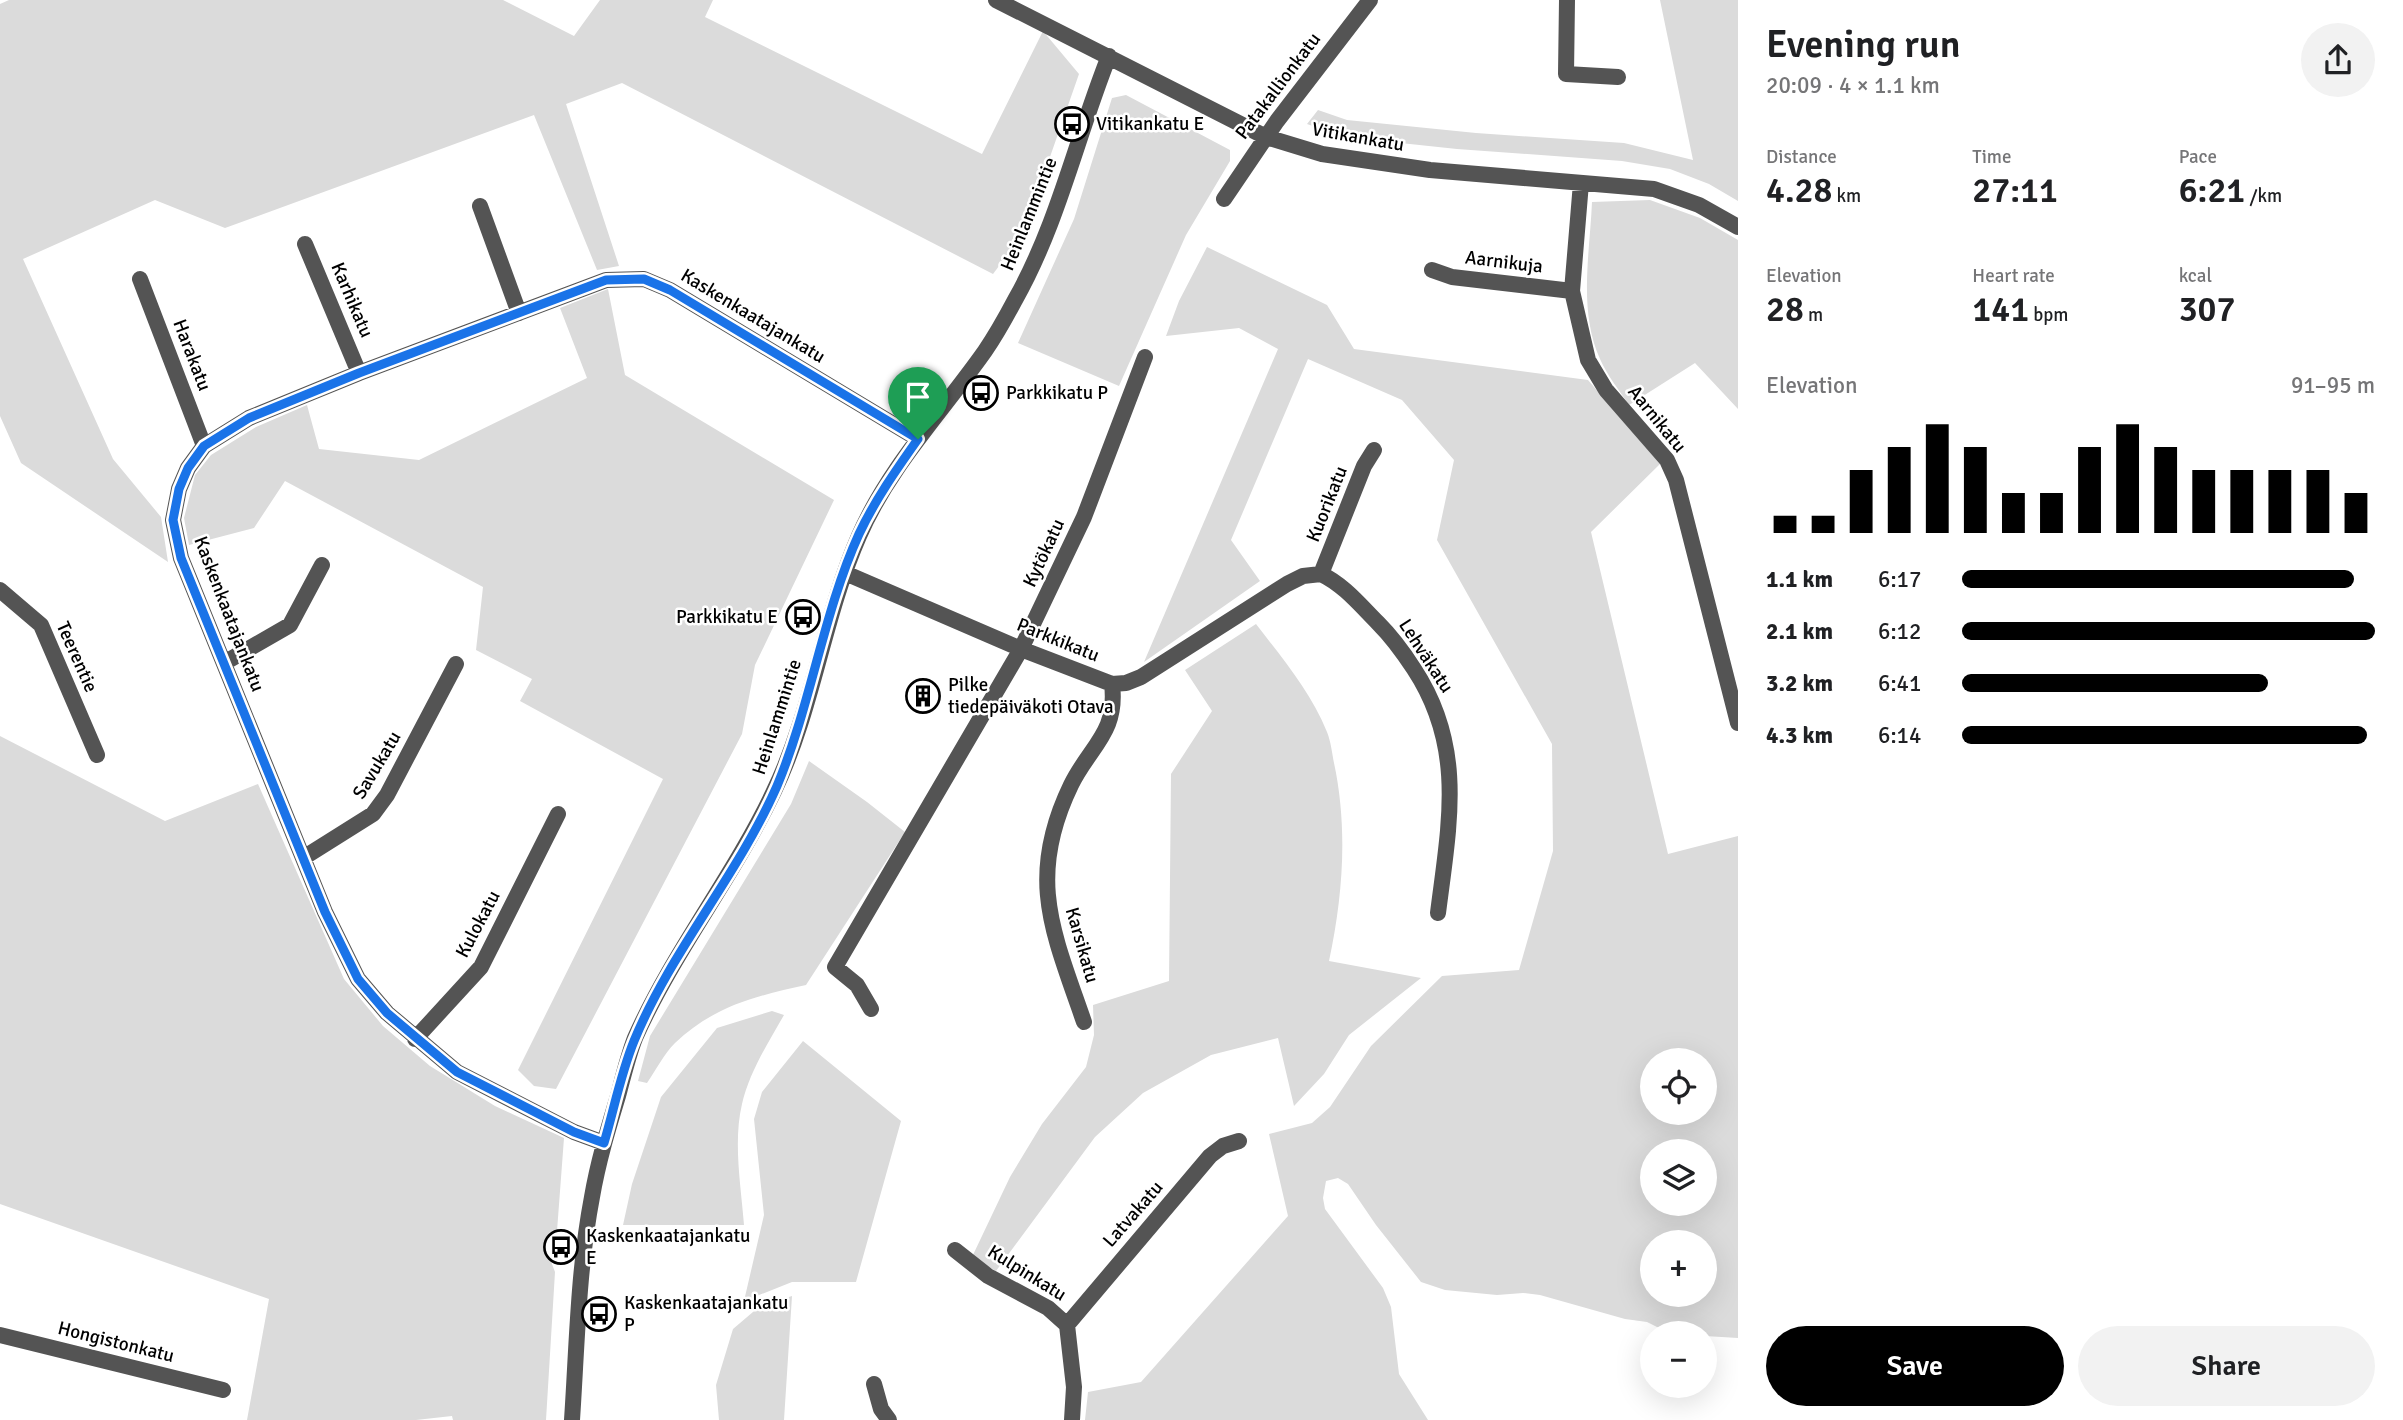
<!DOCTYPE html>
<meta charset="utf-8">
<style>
:root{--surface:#fff;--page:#f2f2f2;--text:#202124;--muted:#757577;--accent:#000}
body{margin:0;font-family:Signika,sans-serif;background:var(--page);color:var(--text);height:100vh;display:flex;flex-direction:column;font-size:26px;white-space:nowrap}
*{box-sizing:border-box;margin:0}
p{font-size:23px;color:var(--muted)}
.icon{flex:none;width:38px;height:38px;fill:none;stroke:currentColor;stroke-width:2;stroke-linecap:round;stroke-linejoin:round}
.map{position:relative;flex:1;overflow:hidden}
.drawer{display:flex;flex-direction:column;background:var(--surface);width:665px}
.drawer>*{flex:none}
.controls{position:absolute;left:1640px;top:1048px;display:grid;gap:14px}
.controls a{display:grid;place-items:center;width:77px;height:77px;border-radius:50%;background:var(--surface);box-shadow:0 7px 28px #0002;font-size:35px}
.pin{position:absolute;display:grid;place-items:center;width:60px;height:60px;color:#fff;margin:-72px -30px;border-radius:50% 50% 50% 0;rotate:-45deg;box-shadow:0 0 7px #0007}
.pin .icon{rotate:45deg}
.round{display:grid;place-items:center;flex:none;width:74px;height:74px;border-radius:37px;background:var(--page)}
.head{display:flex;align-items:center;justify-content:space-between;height:119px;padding:0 28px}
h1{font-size:38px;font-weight:600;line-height:52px}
.figures{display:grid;grid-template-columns:repeat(3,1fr);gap:10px;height:119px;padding:7px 28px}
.figures div{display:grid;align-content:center}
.figures b{font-size:35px;font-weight:600}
.figures small{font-size:19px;font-weight:400}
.figures p{font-size:19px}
.chart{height:196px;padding:14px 28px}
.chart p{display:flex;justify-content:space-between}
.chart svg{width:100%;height:126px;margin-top:7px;stroke:var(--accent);stroke-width:6}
.button{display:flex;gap:14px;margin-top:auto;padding:14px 28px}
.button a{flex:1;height:80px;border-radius:42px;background:var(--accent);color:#fff;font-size:28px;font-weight:600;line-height:80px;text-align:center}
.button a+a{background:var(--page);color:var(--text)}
ul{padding:0 28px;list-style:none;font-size:23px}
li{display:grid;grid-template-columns:112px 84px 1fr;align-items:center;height:52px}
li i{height:18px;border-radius:9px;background:var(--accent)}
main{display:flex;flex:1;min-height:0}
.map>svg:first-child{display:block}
</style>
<main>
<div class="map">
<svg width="1738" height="1420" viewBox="0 0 1738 1420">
<rect width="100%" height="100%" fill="#fff"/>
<path fill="#dbdbdb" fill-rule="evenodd" d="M 9,0 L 503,0 L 574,36 L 600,0 L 713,0 L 705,17 L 982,154 L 1043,31 L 1079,74 L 1023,234 L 993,274 L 622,83 L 566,104 L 619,266 L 597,270 L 534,115 L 225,228 L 155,200 L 23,259 L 113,459 L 161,517 L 168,562 L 21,463 L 0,416 L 0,4 Z
M 1660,0 L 1738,0 L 1738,201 L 1709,184 L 1670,169 L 1622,161 L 1457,149 L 1344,137 L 1307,124 L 1318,110 L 1347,120 L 1476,133 L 1624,143 L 1693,160 Z
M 1126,95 L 1230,150 L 1230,161 L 1186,235 L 1119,386 L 1018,343 L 1074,219 L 1112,98 Z
M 1650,200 L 1700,218 L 1738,240 L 1738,409 L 1695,363 L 1629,405 C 1619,390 1607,375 1600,359 C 1578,311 1590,252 1592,202 Z
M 1207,247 L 1327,305 L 1354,349 L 1588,380 L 1660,464 L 1591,532 L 1668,854 L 1738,836 L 1738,1338 L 1705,1336 L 1704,1334 L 1669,1333 L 1647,1322 L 1625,1319 L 1540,1295 L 1523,1293 L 1497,1295 L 1445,1290 L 1421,1282 L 1376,1225 L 1348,1184 L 1338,1178 L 1326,1181 L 1323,1198 L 1325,1209 L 1383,1288 L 1391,1307 L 1399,1374 L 1428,1420 L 1085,1420 L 1088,1392 L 1141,1382 L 1288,1216 L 1269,1134 L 1312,1123 L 1330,1107 L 1371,1046 L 1442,976 L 1519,970 L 1553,851 L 1552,744 L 1437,540 L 1454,460 L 1402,400 L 1308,359 L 1231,540 L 1260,581 L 1144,662 L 1278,349 L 1239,328 L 1166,336 L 1179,301 ZM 1652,1060 L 1704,1060 L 1704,1113 L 1652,1113 ZM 1652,1152 L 1704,1152 L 1704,1204 L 1652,1204 ZM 1652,1242 L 1704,1242 L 1704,1295 L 1652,1295 Z
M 608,289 L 625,375 L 834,500 L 755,665 L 742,734 L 556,1089 L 534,1086 L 518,1070 L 663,779 L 520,701 L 532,679 L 476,650 L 483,587 L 285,481 L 254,528 L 189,545 L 184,518 L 195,475 L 211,455 L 256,427 L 307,405 L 319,449 L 419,460 L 587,378 L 560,308 Z
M 1256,624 C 1282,658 1311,692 1327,732 C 1331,742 1332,753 1334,763 C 1348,828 1343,896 1329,961 L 1421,978 L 1349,1035 L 1324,1074 L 1294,1106 L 1278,1038 L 1211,1055 L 1143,1093 L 1095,1137 L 996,1271 L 972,1257 L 1010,1177 L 1042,1124 L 1086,1067 L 1094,1035 L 1093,1005 L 1169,981 L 1171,774 L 1212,711 L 1185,670 Z
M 0,736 L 165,821 L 258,784 L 344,979 L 383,1026 L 430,1066 L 495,1106 L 564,1138 L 557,1231 L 549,1256 L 555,1272 L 546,1420 L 453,1420 L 452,1416 L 416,1420 L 247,1420 L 269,1299 L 0,1204 Z
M 809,761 L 867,802 L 905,832 L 806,985 C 756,996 714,1006 675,1043 C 664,1054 656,1070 647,1083 L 638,1081 L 650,1036 L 791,804 Z
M 772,1011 L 784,1015 C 768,1043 749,1073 742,1104 C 733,1142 741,1186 744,1225 L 623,1225 L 632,1184 L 661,1097 L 717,1028 Z
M 803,1041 L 901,1121 L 856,1282 L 792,1282 L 744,1301 L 764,1215 L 754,1119 L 762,1092 Z
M 792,1296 L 784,1420 L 719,1420 L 716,1385 L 733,1329 L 760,1306 Z"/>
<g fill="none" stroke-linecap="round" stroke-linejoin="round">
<path stroke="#545454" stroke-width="16" d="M 996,0 L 1266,137 L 1322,154 L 1430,170 L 1654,189 L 1699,205 L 1738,227
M 1567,0 L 1566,74 L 1618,77
M 1581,183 L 1572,291 L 1588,360 L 1606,390 L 1667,460 L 1676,480 L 1738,723
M 1224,199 L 1277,121 L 1370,0
M 480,206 L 519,313
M 305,244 L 359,373
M 1432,270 L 1452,277 L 1572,291
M 140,279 L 204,446
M 845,573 L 1021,649 L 1112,684 L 1126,683 L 1141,677 L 1287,584 L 1303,576 L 1321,574
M 1321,574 C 1344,585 1360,605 1378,623 C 1392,637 1403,652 1414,669 C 1466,748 1449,825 1438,913
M 1321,574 L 1364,466 L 1374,450
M 0,590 L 41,625 L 97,755
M 224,663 L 290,625 L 322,565
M 303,858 L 373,814 L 387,795 L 456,664
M 871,1009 L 857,985 L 835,967 L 1021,649 L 1084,517 L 1145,357
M 1084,1022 C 1053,932 1026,878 1071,785 C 1090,746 1118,733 1112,684
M 415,1039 L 481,967 L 558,814
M 604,1143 L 574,1132 L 457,1072 L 387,1013 L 358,979 L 325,912 L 181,558 L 173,520 L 179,489 L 188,468 L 204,446 L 249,418 L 359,373 L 606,280 L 644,279 L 670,290 L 918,439
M 955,1250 L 988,1276 L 1048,1308 L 1067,1325 L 1074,1387 L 1072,1420
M 1067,1325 L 1210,1156 L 1223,1146 L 1239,1141
M 0,1335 L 223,1390
M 874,1384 L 881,1409 L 889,1420
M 572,1420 C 577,1346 578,1270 592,1197 C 598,1162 608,1129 618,1096 C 623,1077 628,1056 635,1038 C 673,952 734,876 774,791 C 813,710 823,618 859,536 C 889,467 942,412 985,351 C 996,335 1006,317 1015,300 C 1058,224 1077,136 1109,56"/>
</g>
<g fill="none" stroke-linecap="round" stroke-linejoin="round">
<g stroke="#fff" stroke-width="14">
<path id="route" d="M 644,279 L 670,290 L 918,439 C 896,470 875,500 859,534 C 823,613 811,705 777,786 C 738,875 671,951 634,1041 C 621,1073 614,1109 604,1143 L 574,1132 L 457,1072 L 387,1013 L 358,979 L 325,912 L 181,558 L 173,520 L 179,489 L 188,468 L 204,446 L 249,418 L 359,373 L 606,280 Z"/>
</g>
<use href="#route" stroke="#1a73e8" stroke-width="9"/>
</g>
<defs>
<g id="bus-ring" transform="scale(1.75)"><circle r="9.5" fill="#fff" stroke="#000" stroke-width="1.5"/><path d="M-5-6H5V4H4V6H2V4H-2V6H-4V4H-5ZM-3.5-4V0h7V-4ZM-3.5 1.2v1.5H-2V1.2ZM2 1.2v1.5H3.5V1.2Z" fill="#000"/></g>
<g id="building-ring" transform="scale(1.75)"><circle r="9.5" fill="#fff" stroke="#000" stroke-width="1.5"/><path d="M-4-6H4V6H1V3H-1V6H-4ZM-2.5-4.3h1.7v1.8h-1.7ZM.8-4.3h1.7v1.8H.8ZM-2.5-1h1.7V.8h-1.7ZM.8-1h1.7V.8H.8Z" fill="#000"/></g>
</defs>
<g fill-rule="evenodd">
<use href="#bus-ring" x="1072" y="124"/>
<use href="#bus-ring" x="981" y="393"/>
<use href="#bus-ring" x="803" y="617"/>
<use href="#building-ring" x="923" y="696"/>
<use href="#bus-ring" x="561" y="1247"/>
<use href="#bus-ring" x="599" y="1314"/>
</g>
<g text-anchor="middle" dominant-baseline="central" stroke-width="5" stroke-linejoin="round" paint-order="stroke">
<g font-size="19" fill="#000" stroke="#fff">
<text transform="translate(1278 86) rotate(-53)">Patakallionkatu</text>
<text transform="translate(1358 137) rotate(10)">Vitikankatu</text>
<text transform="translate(1029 214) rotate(-68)">Heinlammintie</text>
<text transform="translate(1504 262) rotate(7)">Aarnikuja</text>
<text transform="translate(352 300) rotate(67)">Karhikatu</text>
<text transform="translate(753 316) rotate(31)">Kaskenkaatajankatu</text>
<text transform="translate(192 355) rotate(69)">Harakatu</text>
<text transform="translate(1657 419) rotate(51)">Aarnikatu</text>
<text transform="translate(1327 504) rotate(-68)">Kuorikatu</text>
<text transform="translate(1044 553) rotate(-65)">Kytökatu</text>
<text transform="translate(229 614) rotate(69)">Kaskenkaatajankatu</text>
<text transform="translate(1058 640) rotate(22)">Parkkikatu</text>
<text transform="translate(1426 656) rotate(57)">Lehväkatu</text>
<text transform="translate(77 657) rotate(66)">Teerentie</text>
<text transform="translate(777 717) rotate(-72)">Heinlammintie</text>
<text transform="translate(377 765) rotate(-59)">Savukatu</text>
<text transform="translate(478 924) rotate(-62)">Kulokatu</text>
<text transform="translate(1082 945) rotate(74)">Karsikatu</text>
<text transform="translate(1133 1214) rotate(-49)">Latvakatu</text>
<text transform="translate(1027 1273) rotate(32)">Kulpinkatu</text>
<text transform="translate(116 1342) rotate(14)">Hongistonkatu</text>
</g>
<g font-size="19" fill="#000" stroke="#fff" text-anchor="start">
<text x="1096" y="124">Vitikankatu E</text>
<text x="1006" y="393">Parkkikatu P</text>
<text x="778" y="617" text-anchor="end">Parkkikatu E</text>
<text x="948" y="685">Pilke<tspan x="948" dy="22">tiedepäiväkoti Otava</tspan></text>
<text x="586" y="1236">Kaskenkaatajankatu<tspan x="586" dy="22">E</tspan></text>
<text x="624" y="1303">Kaskenkaatajankatu<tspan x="624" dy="22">P</tspan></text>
</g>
</g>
</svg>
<div class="controls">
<a><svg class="icon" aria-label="locate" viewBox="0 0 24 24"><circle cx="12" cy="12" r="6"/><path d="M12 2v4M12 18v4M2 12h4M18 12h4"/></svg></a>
<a><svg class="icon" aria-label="layers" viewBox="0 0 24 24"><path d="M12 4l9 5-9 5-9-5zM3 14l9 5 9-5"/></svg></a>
<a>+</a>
<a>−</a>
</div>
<div class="pin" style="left:918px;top:439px;background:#1e9e55"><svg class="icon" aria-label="arrive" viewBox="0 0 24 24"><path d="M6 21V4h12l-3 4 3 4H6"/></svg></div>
</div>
<section class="drawer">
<div class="head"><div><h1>Evening run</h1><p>20:09 · 4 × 1.1 km</p></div><a class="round"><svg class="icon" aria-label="share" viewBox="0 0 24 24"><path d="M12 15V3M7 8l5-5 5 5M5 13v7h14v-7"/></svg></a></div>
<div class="figures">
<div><p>Distance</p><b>4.28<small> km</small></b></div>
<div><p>Time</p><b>27:11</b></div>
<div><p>Pace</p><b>6:21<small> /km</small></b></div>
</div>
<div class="figures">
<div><p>Elevation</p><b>28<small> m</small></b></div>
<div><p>Heart rate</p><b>141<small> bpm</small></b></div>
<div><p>kcal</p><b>307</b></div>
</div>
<div class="chart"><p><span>Elevation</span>91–95 m</p>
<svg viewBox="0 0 160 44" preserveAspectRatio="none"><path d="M5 44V38M15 44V38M25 44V22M35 44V14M45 44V6M55 44V14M65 44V30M75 44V30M85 44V14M95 44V6M105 44V14M115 44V22M125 44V22M135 44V22M145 44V22M155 44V30"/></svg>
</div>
<ul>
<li><b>1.1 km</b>6:17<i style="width:95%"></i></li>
<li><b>2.1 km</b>6:12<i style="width:100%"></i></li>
<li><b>3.2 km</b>6:41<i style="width:74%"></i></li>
<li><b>4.3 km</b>6:14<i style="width:98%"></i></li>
</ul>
<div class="button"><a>Save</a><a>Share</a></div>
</section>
</main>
